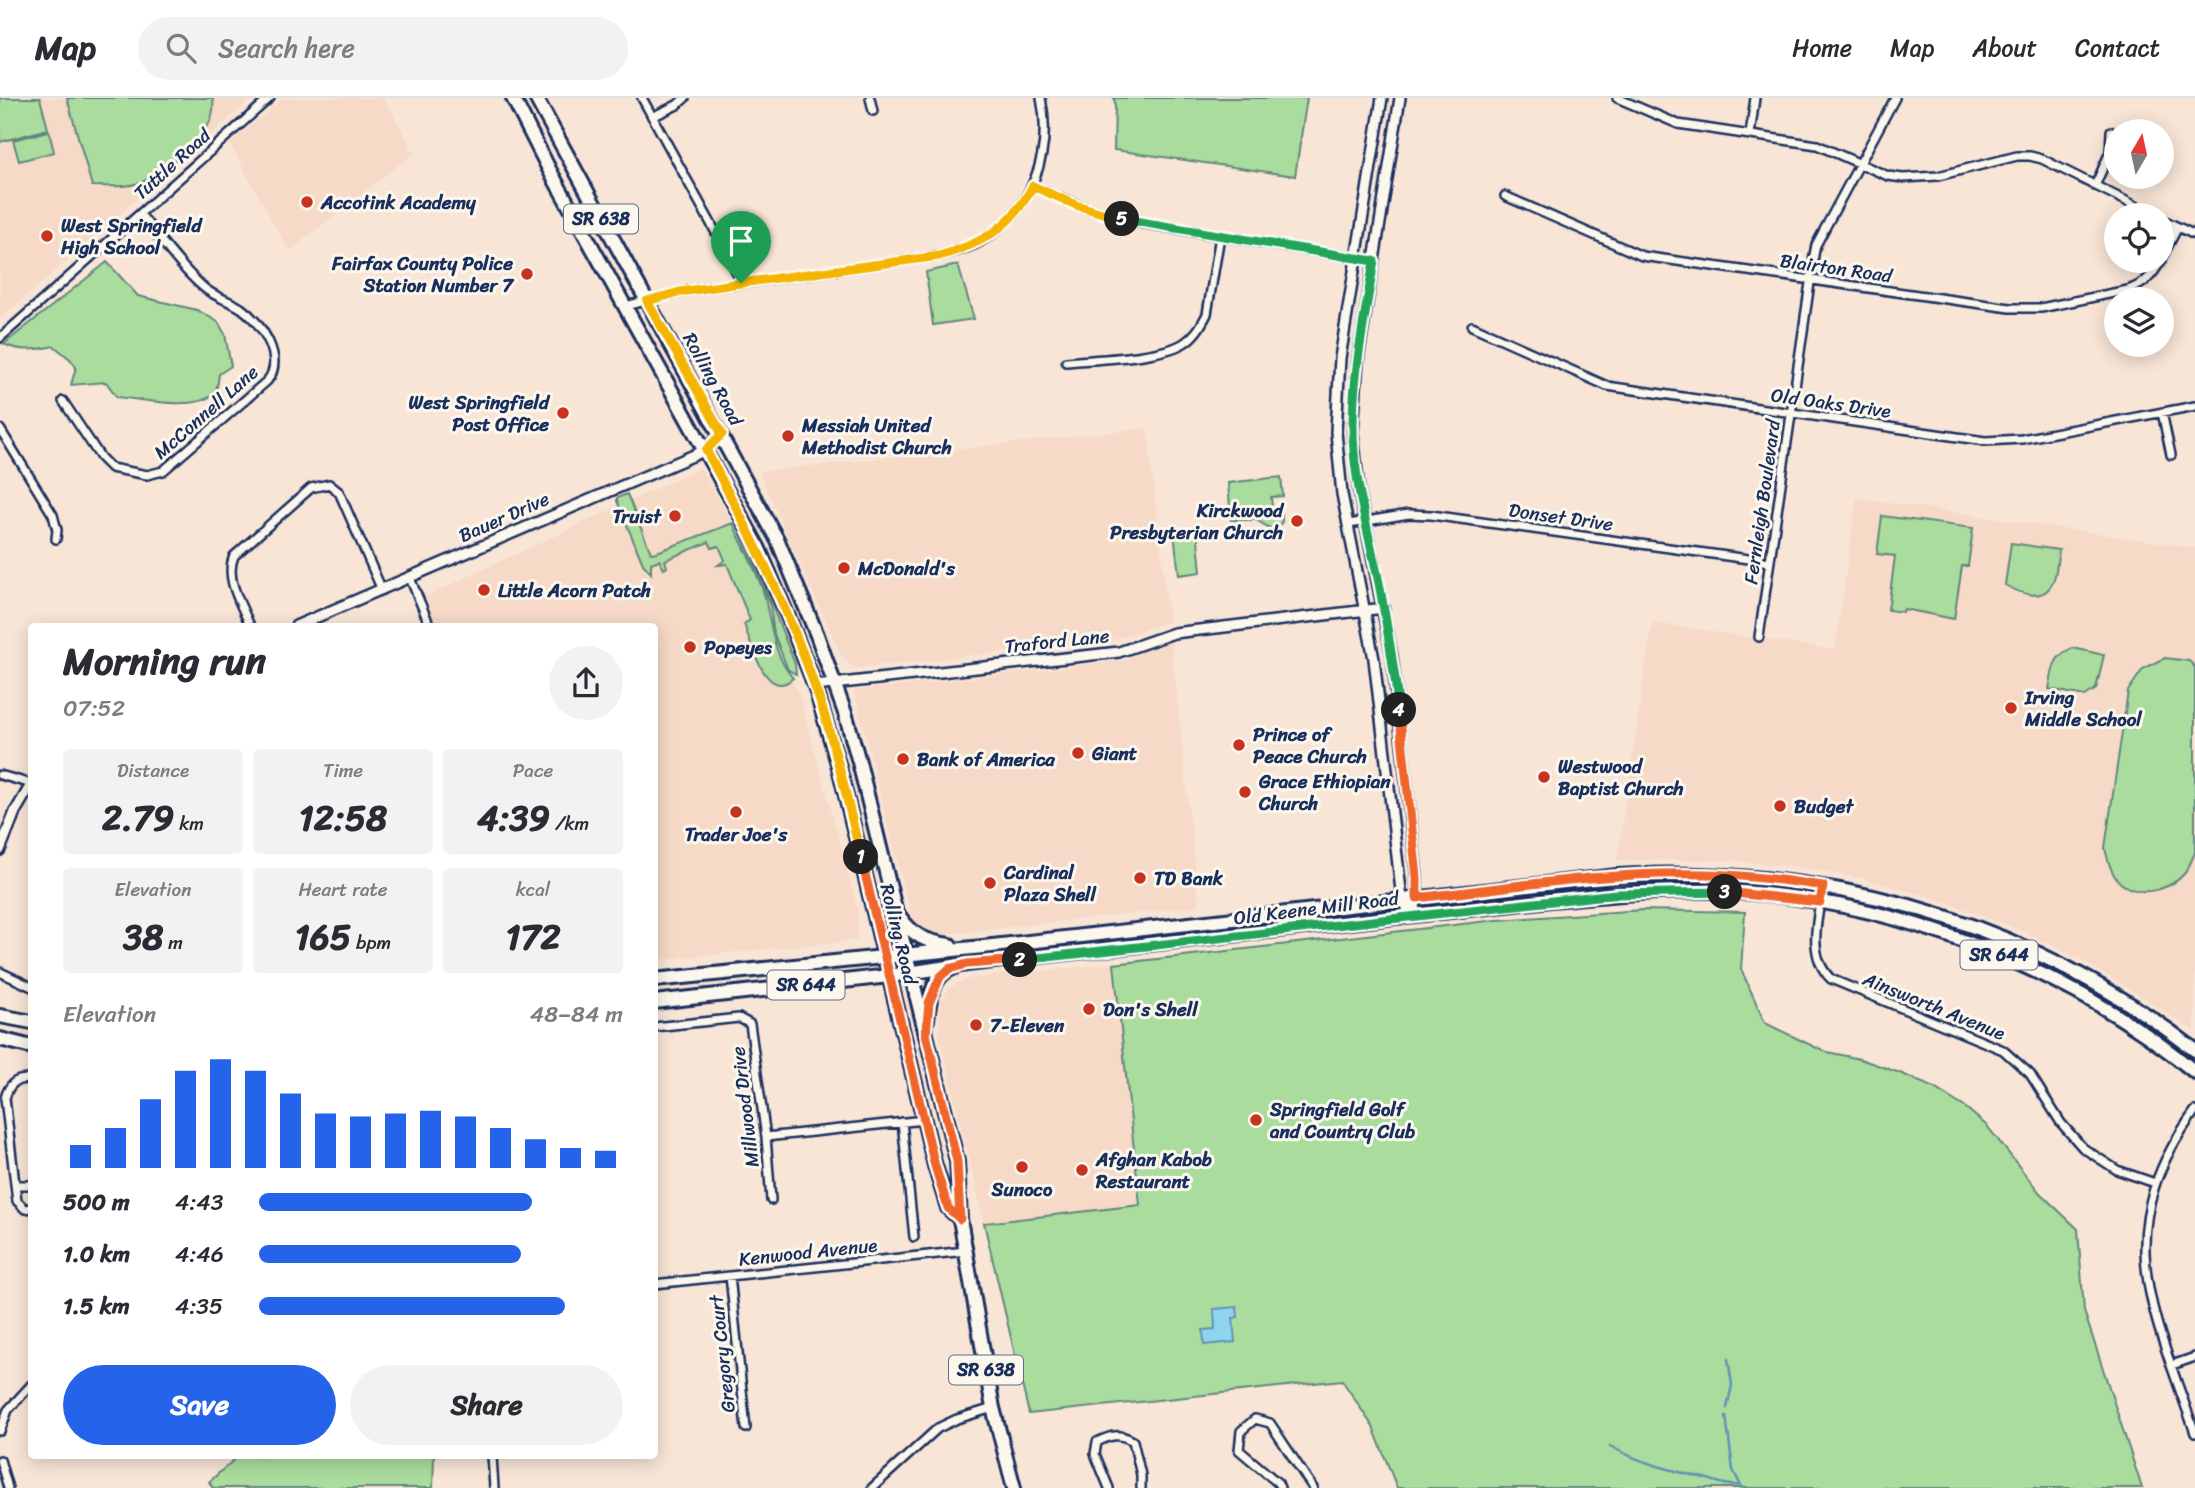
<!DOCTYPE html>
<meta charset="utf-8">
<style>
:root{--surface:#fff;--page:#f2f2f3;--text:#2b2b33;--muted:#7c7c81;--line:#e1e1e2;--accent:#2563eb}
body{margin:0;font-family:Sriracha,sans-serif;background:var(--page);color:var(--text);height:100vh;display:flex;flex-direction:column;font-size:26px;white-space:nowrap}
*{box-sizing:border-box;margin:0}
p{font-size:23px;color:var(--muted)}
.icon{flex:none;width:38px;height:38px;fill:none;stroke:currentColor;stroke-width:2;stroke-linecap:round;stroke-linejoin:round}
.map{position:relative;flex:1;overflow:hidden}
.drawer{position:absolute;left:28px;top:525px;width:630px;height:836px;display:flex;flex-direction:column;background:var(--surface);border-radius:7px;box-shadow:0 4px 18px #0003}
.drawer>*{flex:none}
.needle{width:46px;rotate:9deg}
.fabs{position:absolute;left:2104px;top:21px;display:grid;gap:14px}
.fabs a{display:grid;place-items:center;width:70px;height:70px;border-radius:50%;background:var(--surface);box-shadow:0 4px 18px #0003;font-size:35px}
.pin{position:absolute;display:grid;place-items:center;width:60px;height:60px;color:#fff;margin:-72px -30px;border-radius:50% 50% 50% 0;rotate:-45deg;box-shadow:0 0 7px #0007}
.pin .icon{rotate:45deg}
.km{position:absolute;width:35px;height:35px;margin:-18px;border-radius:50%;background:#222;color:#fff;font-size:19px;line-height:35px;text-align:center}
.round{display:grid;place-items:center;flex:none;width:74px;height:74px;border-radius:37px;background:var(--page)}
.headline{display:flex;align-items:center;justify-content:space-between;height:119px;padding:0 35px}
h1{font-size:38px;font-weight:700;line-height:52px}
.metrics{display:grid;grid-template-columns:repeat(3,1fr);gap:10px;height:119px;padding:7px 35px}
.metrics div{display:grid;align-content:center;border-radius:7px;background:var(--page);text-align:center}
.metrics b{font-size:35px;font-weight:700}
.metrics small{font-size:19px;font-weight:400}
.metrics p{font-size:19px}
.chart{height:196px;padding:14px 35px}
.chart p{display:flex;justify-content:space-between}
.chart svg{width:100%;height:126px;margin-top:7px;stroke:var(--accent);stroke-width:6}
.primary-button{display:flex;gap:14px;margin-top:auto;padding:14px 35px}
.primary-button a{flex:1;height:80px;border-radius:42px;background:var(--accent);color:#fff;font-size:28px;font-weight:700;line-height:80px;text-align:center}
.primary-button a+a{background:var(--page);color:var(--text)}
ul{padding:0 35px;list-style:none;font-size:23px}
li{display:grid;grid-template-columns:112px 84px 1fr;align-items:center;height:52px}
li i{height:18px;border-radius:9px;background:var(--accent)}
header{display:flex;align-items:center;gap:42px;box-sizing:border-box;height:98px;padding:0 35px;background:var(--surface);border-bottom:2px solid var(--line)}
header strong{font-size:33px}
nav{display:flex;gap:38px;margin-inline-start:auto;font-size:24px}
.search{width:490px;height:63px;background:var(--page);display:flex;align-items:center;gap:18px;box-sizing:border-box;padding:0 24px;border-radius:38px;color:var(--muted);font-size:26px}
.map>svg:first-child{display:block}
</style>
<header>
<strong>Map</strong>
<div class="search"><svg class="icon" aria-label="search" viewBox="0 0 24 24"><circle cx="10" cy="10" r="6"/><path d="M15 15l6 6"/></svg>Search here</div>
<nav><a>Home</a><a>Map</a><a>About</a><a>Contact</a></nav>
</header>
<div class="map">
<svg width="2195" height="1390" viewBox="0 0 2195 1390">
<rect width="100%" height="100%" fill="#f8e5d6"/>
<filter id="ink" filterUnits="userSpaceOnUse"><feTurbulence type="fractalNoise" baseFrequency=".0143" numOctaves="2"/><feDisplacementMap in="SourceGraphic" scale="14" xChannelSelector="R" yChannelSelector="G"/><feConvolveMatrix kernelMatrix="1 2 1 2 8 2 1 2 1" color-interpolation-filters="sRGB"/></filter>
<g filter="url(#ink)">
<path fill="#f6d9c6" d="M 0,0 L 252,0 L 0,221 Z
M 284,0 L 384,0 L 414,55 L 289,153 L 230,46 Z
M 1147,330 L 1169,523 L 1113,542 L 856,570 L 844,563 L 759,374 Z
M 700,370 L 733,425 L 760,486 L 768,508 L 772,538 L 801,602 L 858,813 L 857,842 L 655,862 L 654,528 L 437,528 L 425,499 Z
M 1857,400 L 2195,450 L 2195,934 L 2134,893 L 2076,859 L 2018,831 L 1932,799 L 1862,780 L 1804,770 L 1729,762 L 1617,762 L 1652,525 L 1835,552 Z
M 1171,543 L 1199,808 L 936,837 L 920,830 L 911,817 L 854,593 L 1121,563 Z
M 1114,865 L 1140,1106 L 984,1124 L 939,934 L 941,904 L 949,890 L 967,881 Z"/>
<path fill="#aadc9d" stroke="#62867e" stroke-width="2" d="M 0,0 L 40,0 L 48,31 L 0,44 Z
M 67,0 L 213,0 C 214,9 213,19 208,27 C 197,45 162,77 142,84 C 126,90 109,88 92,88 Z
M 1114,0 L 1307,0 L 1295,78 L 1114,52 L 1115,6 Z
M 49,33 L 54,54 L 19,63 L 13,42 Z
M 107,164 L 138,198 L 197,212 L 218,224 L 225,236 L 231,268 L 219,276 C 218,283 218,292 212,297 C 195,313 139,301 117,299 L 106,284 L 71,287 L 76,269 L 70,261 L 54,248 C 38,252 19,254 4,246 Z
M 958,167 L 974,221 L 933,227 L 926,174 Z
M 1281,379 L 1283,398 L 1271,399 L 1273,418 L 1282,417 L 1282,424 L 1273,432 L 1256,422 L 1231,422 L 1228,385 Z
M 627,396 L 651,455 L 657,454 L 733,425 C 742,447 754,467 762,490 C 772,520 771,556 793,580 C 766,605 751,545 744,526 L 750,522 L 727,466 L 718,467 L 725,462 L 719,448 L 712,450 L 709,444 L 665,462 L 667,469 L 664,471 L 659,462 L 651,465 L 651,475 L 643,466 L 617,403 L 617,400 Z
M 1882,418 L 1973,430 L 1968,468 L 1962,468 L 1954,521 L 1904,511 L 1903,514 L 1888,512 L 1895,458 L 1877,456 Z
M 737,427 L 745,439 L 795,566 L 796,576 L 788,572 L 774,536 L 770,508 L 762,486 Z
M 1197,431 L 1201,474 L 1179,477 L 1174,435 Z
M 2011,445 L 2059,452 C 2057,461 2057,472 2054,481 C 2046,506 2021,496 2005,487 Z
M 2073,550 L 2104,557 L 2096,591 L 2085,598 L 2049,591 C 2053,572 2052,558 2073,550 Z
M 2165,560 L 2189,563 L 2195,569 L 2195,755 C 2192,761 2189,769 2185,775 C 2171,791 2144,799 2125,788 C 2112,781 2108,763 2105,750 L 2128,593 L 2143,571 Z
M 1642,812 L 1745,814 L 1741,871 L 1765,925 L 1823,953 L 1860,961 L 1900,975 L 1934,990 L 1966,1010 L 1987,1028 L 2040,1095 L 2078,1131 L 2084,1213 L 2142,1390 L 1397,1390 L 1373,1329 L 1342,1282 L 1029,1316 L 984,1125 L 1140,1107 L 1114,866 L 1497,822 Z
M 238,1358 L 434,1358 L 433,1390 L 213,1390 L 209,1384 Z"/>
<path fill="#8fd5f0" stroke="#6193b6" stroke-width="2" d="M 1237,1209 L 1238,1219 L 1233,1220 L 1235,1244 L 1204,1247 L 1203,1232 L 1215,1231 L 1214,1211 Z"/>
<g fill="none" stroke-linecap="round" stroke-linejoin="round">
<path stroke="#6193b6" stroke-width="2.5" d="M 1727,1310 L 1732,1287 L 1728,1261
M 1726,1318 L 1733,1372 L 1742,1390
M 1610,1348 C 1640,1365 1670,1372 1704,1380 C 1719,1384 1724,1388 1741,1387"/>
<g stroke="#1b2f5e" stroke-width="12">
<path id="minor" d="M 642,0 L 731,162 L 741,185
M 870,0 L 873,13
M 1617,0 L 1678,26 L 1817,47 L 1888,78 L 1903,80 L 1938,78 L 2017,58 L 2030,58 L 2042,61 L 2154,117
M 652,19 L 677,7 L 685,0
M 1750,37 L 1755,0
M 1033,88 L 1085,110 L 1140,125 L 1374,163
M 2095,88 L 2110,54 L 2111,33
M 1505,98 L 1642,158 L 2010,210 L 2041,210 L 2128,192 C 2145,186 2152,178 2161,163
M 2161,121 L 2195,137
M 2161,161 L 2178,129
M 626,208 L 680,194 L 939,158 C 953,154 968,151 980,144 C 1031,115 1053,56 1041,0
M 1472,228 L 1607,288 L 1985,343 L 2022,341 L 2195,308
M 0,240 L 270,0
M 1066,264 C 1096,261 1160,260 1184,245 C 1195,238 1201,228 1207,216 L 1220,138
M 63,303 L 101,360 L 111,370 L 147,377 L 163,373 L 267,283 C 286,261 261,224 241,210 C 229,202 214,199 203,189 C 179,168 160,140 140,116
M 2162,314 L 2171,357
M 0,331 L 53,417 L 57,432 L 56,441
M 1349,426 L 1409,416 L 1431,417 L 1770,464
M 410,480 L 430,528
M 250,528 C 242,507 224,481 234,458 L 311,390 L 329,386 L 339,394 L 382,492
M 1759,539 L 1814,157 L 1816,147 L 1895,0
M 0,677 L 32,686
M 1823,788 C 1818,819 1806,857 1831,881 L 2003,952 L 2030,976 L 2061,1025 L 2083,1050 L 2117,1072 L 2155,1085
M 0,874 L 32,889
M 654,929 L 739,920 L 750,926 L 766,1039 L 771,1102
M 32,982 C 16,979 9,986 5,1000 L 17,1103 L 25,1111 L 32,1110
M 2195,1013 C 2108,1133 2152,1210 2195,1335
M 902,1024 L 914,1139
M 766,1039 L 924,1022
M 15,1087 L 32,1087
M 730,1178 L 746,1330
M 654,1186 L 966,1153
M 2172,1267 L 2195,1259
M 0,1333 L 8,1312 L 32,1286
M 492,1358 L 494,1390
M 0,1362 L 8,1390
M 872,1390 L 938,1330 L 957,1321 L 993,1310
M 1109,1390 L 1095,1356 L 1097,1344 C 1111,1337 1119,1335 1133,1343 L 1141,1377 L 1141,1390
M 1280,1390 L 1278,1385 L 1239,1352 L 1241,1333 L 1255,1321 L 1270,1325 L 1313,1390"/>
</g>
<g stroke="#1b2f5e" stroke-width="14">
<path id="tertiary" d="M 1382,0 L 1340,260 L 1336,334 L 1342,396 L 1374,561 L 1402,801 L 1412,818
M 1400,0 L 1358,262 L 1353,334 L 1359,393 L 1392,558 L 1417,779 L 1417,800 L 1412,818
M 296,528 L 706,352 L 721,336
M 815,588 L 1119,554 L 1174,535 L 1384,510
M 0,752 L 15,714 L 32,685"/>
</g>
<g stroke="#1b2f5e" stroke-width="18">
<path id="primary" d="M 513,0 L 550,73 L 758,449 L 789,521 L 815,588 L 839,669 L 935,1068 L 948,1110 L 960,1121
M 536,0 L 778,443 L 817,537 L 846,618 L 859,664 L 957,1063 L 960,1121 L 993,1310 L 1014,1390
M 899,818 C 913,838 926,844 950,847
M 654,882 L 983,849 L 1617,778 C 1831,767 2024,820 2195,952
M 654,904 L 889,878 L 967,866 L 1551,802 C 1606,797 1660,792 1715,793 C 1882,797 2067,868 2195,974
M 0,918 L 32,924
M 927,922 C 929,903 932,877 953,870
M 0,941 L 32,949"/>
</g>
<use href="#minor" stroke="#fbf7ec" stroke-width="7"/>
<use href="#tertiary" stroke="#fbf7ec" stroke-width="9"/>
<use href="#primary" stroke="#fbf7ec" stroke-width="12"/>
</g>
</g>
<g fill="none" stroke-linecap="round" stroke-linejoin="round" filter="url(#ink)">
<g stroke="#fff" stroke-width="14">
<path id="split-1" d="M 741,185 L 680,194 L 647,203 L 722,336 L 706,352 C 747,429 787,506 815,589 C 835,644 847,702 861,759"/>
</g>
<g stroke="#fff" stroke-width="14">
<path id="split-2" d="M 861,759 L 935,1068 L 948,1110 L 960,1121 L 957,1063 L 926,936 L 929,905 L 940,879 L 949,871 L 967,866 L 1020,862"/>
</g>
<g stroke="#fff" stroke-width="14">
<path id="split-3" d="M 1020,862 L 1616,796 L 1725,794"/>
</g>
<g stroke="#fff" stroke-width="14">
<path id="split-4" d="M 1399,612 L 1417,779 L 1417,800 C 1512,789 1610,773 1706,776 C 1745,777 1784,782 1823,788 L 1820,804 L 1725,794"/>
</g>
<g stroke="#fff" stroke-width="14">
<path id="split-5" d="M 1122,121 L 1374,163 C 1364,226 1349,290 1354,354 C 1358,398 1370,442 1379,485 C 1387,527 1394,570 1399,612"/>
</g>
<g stroke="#fff" stroke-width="14">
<path id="split-6" d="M 741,185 L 939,158 C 984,145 1010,130 1033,88 L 1076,107 L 1122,121"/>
</g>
<use href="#split-1" stroke="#f5b400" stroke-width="9"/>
<use href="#split-2" stroke="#f0652b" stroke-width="9"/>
<use href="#split-3" stroke="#22a559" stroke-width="9"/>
<use href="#split-4" stroke="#f0652b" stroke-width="9"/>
<use href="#split-5" stroke="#22a559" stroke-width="9"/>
<use href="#split-6" stroke="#f5b400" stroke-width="9"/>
</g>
<g fill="#c8321e" stroke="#fbf7ec" stroke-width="2.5">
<circle cx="307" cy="104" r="7"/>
<circle cx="47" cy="138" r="7"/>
<circle cx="527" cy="176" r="7"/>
<circle cx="563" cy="315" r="7"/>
<circle cx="788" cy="338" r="7"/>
<circle cx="675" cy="418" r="7"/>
<circle cx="1297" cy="423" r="7"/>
<circle cx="844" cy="470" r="7"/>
<circle cx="484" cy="492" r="7"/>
<circle cx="690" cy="549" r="7"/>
<circle cx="2011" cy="610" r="7"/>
<circle cx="1239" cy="647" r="7"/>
<circle cx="1078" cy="655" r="7"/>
<circle cx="903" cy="661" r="7"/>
<circle cx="1544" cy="679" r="7"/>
<circle cx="1245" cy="694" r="7"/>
<circle cx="1780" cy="708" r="7"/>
<circle cx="736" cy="714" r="7"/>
<circle cx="1140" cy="780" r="7"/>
<circle cx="990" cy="785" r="7"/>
<circle cx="1089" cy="911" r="7"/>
<circle cx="976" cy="927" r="7"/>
<circle cx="1256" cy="1022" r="7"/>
<circle cx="1022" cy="1069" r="7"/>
<circle cx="1082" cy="1072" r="7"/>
</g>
<g text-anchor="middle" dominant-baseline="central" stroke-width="6" stroke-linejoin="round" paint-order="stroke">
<g fill="#fbf7ec" stroke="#5e6b89" stroke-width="2">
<rect x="564" y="106.5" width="74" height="29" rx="5"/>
<rect x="1960.5" y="842.5" width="77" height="29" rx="5"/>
<rect x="767.5" y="872.5" width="77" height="29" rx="5"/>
<rect x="949" y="1257.5" width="74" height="29" rx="5"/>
</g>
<g font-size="18" font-weight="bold" fill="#1b2f5e">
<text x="601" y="121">SR 638</text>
<text x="1999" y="857">SR 644</text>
<text x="806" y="887">SR 644</text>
<text x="986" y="1272">SR 638</text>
</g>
<g font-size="19" fill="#1b2f5e" stroke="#fbf7ec">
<text transform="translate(172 66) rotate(-42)">Tuttle Road</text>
<text transform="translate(1836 170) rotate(8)">Blairton Road</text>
<text transform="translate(713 281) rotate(61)">Rolling Road</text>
<text transform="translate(1831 305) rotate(8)">Old Oaks Drive</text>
<text transform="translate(206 314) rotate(-41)">McConnell Lane</text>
<text transform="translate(1762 404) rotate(-82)">Fernleigh Boulevard</text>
<text transform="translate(504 419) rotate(-24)">Bauer Drive</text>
<text transform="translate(1561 419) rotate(8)">Donset Drive</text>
<text transform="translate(1057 543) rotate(-6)">Traford Lane</text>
<text transform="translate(1316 810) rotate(-7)">Old Keene Mill Road</text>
<text transform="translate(899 836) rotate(76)">Rolling Road</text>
<text transform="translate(1934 908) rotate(22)">Ainsworth Avenue</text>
<text transform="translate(745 1009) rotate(-97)">Millwood Drive</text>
<text transform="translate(808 1154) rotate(-6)">Kenwood Avenue</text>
<text transform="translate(722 1256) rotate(-96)">Gregory Court</text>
</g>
<g font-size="19" font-weight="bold" fill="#1b2f5e" stroke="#fbf7ec" text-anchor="start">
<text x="321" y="104">Accotink Academy</text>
<text x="61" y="127">West Springfield<tspan x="61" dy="22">High School</tspan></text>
<text x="513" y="165" text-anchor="end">Fairfax County Police<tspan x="513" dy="22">Station Number 7</tspan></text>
<text x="549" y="304" text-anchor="end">West Springfield<tspan x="549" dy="22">Post Office</tspan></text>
<text x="802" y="327">Messiah United<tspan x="802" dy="22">Methodist Church</tspan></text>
<text x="1283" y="412" text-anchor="end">Kirckwood<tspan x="1283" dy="22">Presbyterian Church</tspan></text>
<text x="661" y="418" text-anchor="end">Truist</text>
<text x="858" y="470">McDonald's</text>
<text x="498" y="492">Little Acorn Patch</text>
<text x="704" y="549">Popeyes</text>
<text x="2025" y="599">Irving<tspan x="2025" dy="22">Middle School</tspan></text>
<text x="1253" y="636">Prince of<tspan x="1253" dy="22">Peace Church</tspan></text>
<text x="1092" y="655">Giant</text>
<text x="917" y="661">Bank of America</text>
<text x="1558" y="668">Westwood<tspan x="1558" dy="22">Baptist Church</tspan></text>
<text x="1259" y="683">Grace Ethiopian<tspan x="1259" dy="22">Church</tspan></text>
<text x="1794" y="708">Budget</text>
<text x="736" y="736" text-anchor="middle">Trader Joe's</text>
<text x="1004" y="774">Cardinal<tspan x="1004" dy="22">Plaza Shell</tspan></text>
<text x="1154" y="780">TD Bank</text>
<text x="1103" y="911">Don's Shell</text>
<text x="990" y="927">7-Eleven</text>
<text x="1270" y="1011">Springfield Golf<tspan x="1270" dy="22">and Country Club</tspan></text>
<text x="1096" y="1061">Afghan Kabob<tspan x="1096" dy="22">Restaurant</tspan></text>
<text x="1022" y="1091" text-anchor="middle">Sunoco</text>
</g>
</g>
</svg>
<div class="fabs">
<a><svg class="needle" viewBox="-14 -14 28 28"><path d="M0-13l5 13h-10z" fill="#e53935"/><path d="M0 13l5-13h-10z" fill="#7c7c81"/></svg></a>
<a><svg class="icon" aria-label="locate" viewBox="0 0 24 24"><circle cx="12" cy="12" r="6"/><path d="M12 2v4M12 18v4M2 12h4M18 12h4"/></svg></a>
<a><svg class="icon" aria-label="layers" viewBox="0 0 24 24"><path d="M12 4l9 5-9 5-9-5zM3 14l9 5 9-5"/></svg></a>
</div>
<div class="pin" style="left:741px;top:185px;background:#1e9e55"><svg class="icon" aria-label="arrive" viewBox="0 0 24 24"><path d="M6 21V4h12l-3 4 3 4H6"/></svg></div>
<b class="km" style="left:861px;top:759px">1</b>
<b class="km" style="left:1020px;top:862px">2</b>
<b class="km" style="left:1725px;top:794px">3</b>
<b class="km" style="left:1399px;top:612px">4</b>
<b class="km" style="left:1122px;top:121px">5</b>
<section class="drawer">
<div class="headline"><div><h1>Morning run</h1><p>07:52</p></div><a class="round"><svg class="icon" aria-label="share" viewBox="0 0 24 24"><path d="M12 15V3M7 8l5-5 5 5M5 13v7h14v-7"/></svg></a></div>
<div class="metrics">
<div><p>Distance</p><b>2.79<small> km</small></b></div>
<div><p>Time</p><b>12:58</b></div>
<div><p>Pace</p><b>4:39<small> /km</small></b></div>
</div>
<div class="metrics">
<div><p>Elevation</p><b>38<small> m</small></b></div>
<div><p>Heart rate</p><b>165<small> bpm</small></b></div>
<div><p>kcal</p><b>172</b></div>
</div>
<div class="chart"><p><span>Elevation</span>48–84 m</p>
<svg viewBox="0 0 160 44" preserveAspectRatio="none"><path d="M5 44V36M15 44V30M25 44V20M35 44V10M45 44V6M55 44V10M65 44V18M75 44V25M85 44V26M95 44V25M105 44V24M115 44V26M125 44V30M135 44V34M145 44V37M155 44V38"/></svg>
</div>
<ul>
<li><b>500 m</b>4:43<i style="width:75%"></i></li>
<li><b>1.0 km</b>4:46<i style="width:72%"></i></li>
<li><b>1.5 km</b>4:35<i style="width:84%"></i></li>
</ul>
<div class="primary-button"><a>Save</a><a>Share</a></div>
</section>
</div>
